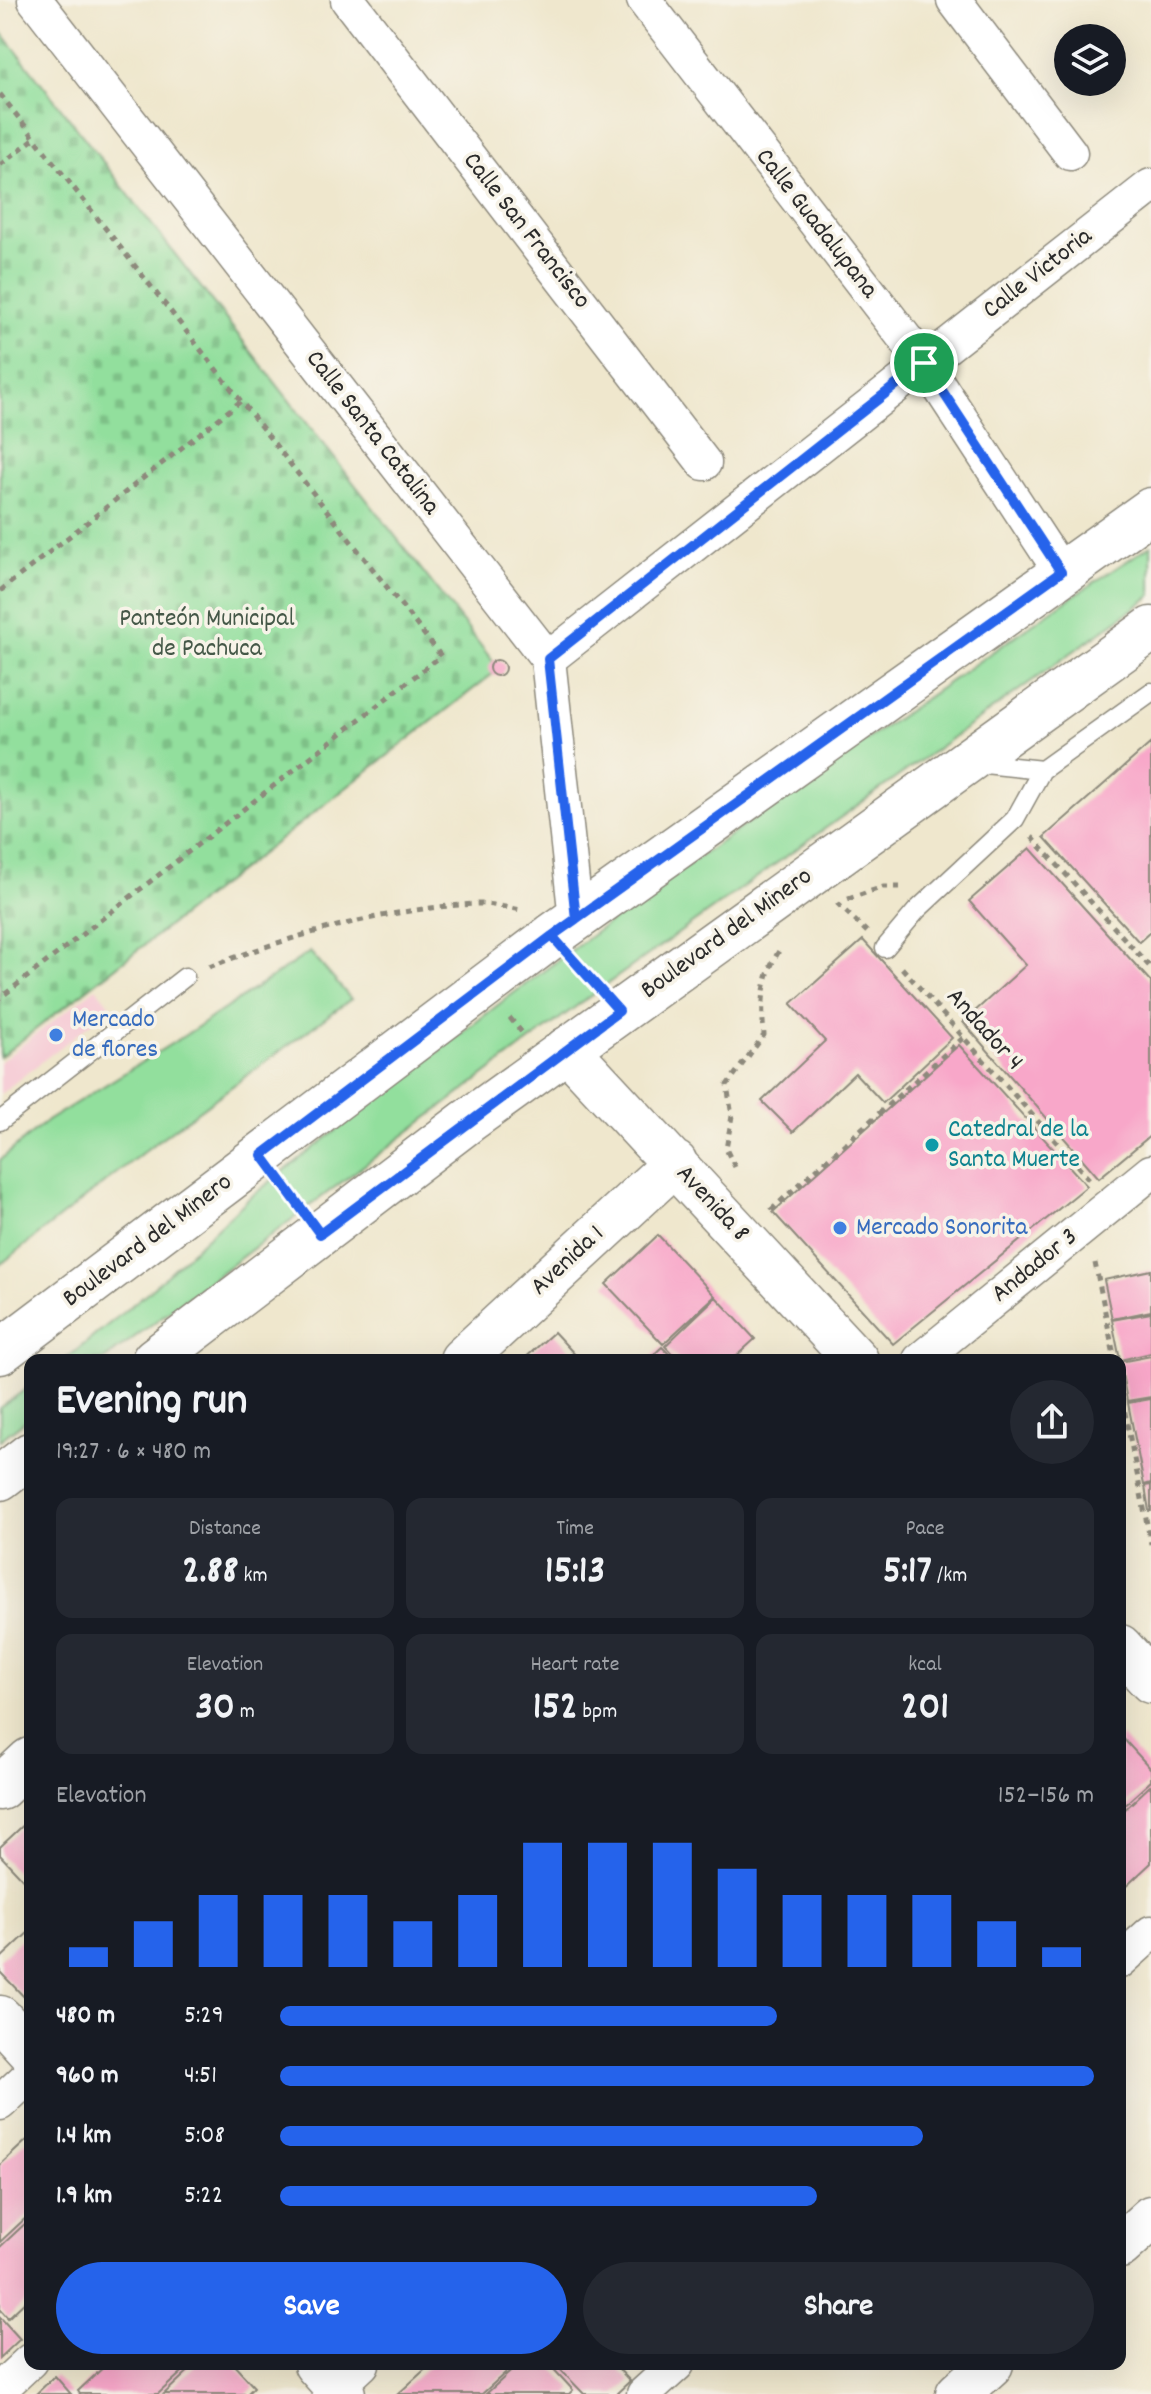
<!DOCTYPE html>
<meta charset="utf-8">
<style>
:root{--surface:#171b24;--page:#242831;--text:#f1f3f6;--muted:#9ea1a6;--accent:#2563eb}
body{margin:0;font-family:Dekko,sans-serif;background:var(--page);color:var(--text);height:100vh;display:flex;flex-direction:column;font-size:30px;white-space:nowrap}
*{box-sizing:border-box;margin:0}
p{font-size:26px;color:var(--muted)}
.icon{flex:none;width:44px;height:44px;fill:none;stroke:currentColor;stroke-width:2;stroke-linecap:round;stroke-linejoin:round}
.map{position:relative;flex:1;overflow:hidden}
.sheet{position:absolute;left:24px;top:1354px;width:1102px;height:1016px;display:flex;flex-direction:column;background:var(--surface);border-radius:16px;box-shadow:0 8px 32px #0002}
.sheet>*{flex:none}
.fabs{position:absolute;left:1054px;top:24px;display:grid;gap:16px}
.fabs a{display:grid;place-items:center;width:72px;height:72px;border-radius:50%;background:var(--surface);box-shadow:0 8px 32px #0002;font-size:40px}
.pin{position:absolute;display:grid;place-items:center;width:68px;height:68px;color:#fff;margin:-34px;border:4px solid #fff;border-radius:50%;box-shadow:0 2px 8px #0007}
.round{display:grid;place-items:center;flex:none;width:84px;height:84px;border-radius:42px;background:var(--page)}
.headline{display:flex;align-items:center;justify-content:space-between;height:136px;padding:0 32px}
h1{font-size:44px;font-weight:700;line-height:60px}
.metrics{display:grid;grid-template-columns:repeat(3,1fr);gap:12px;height:136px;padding:8px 32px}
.metrics div{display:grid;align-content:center;border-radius:16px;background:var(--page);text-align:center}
.metrics b{font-size:40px;font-weight:700}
.metrics small{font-size:22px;font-weight:400}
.metrics p{font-size:22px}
.chart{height:224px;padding:16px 32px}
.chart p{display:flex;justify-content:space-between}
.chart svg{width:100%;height:144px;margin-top:8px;stroke:var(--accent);stroke-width:6}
.button{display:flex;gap:16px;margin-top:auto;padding:16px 32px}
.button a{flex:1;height:92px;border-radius:48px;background:var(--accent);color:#fff;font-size:32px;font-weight:700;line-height:92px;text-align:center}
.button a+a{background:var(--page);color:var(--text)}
ul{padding:0 32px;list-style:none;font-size:26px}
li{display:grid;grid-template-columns:128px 96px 1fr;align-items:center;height:60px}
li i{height:20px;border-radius:10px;background:var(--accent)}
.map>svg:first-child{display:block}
</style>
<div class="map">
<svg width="1151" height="2394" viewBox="0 0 1151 2394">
<defs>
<pattern id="cemetery-stones" width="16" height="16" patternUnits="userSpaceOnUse" patternTransform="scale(2)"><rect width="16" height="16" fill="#92df9d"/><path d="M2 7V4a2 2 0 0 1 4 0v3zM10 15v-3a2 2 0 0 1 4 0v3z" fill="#7ec087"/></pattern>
</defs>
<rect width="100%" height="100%" fill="#f7f3e8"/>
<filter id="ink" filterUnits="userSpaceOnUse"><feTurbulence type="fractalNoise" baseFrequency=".0125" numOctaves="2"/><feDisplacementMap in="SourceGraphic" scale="16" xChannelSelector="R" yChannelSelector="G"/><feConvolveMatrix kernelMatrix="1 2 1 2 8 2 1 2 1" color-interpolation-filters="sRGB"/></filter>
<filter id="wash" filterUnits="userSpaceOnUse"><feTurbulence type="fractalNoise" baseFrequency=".006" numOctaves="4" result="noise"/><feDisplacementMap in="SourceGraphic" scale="32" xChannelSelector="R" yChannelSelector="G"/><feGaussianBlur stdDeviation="1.8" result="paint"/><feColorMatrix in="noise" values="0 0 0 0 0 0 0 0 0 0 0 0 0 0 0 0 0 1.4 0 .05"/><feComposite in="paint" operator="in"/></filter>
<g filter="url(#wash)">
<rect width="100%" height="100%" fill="#efe7cd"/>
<path fill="#f6cfd7" d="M 96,988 L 112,1007 L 0,1094 L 0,1062 Z"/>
<path fill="#92df9d" stroke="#5e8564" stroke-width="2" d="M 1151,545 L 1151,596 L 582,1002 L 104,1360 L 65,1360 L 149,1291 L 248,1199 L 503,1001 L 669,878 L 1058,606 Z
M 310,952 L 351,999 L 156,1142 L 0,1265 L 0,1160 L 47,1121 L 187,1034 Z
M 30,1386 L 30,1417 L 0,1440 L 0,1408 Z"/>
<path fill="url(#cemetery-stones)" stroke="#5e8564" stroke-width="2" d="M 0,30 L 499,669 L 0,1057 Z"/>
<g id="blocks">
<path fill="#f8a7c9" d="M489 668a8 8 0 1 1 16 0a8 8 0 1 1-16 0Z
M 1151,743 L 1151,931 L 1139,942 L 1044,837 Z
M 1030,848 L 1151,982 L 1151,1135 L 1099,1178 L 963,1022 L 1026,965 L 969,901 Z
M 863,940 L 952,1038 L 883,1103 L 855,1073 L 793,1132 L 762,1101 L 825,1041 L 791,1004 Z
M 959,1045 L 1087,1186 L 893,1344 L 773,1212 Z
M 658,1235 L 715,1296 L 663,1344 L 606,1284 Z
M 1151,1270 L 1151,1311 L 1112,1319 L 1104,1280 Z
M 716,1297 L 755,1339 L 732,1360 L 678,1360 L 665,1346 Z
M 1151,1313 L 1151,1353 L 1120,1360 L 1112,1320 Z
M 554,1332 L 580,1360 L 523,1360 Z
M 662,1347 L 675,1360 L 648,1360 Z
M 1151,1356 L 1151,1397 L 1127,1401 L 1120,1362 Z
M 1151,1399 L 1151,1483 L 1144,1485 L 1128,1403 Z
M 1151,1485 L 1151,1511 L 1149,1511 L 1145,1486 Z
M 1120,1735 L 1151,1769 L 1151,1781 L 1120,1809 Z
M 1151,1785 L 1151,1863 L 1120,1892 L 1120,1814 Z
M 30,1819 L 30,1887 L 0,1855 L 0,1847 Z
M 30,1931 L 30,2003 L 0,1972 L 0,1959 Z
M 27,2140 L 30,2143 L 30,2214 L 0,2242 L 0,2165 Z
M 30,2219 L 30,2297 L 8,2318 L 0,2309 L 0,2247 Z
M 0,2317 L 20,2339 L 0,2358 Z
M 107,2364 L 191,2364 L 158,2394 L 80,2394 L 78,2391 Z
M 196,2364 L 233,2364 L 254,2387 L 247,2394 L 164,2394 Z
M 431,2364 L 515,2364 L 482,2394 L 398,2394 Z
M 519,2364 L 549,2364 L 573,2390 L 569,2394 L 486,2394 Z
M 555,2364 L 614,2364 L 630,2381 L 616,2394 L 584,2394 Z
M 55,2376 L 71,2394 L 36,2394 Z"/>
</g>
</g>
<g filter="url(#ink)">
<use href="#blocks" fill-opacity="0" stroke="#8d897c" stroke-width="2"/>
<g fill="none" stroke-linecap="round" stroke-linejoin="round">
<g stroke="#8d897c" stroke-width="21">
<path id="lane" d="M 975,763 L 1042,770 L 1151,692
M 885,948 L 917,910 L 1015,819 L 1042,770
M 0,1121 L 185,977"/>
</g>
<g stroke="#8d897c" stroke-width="37">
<path id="street" d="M 35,0 L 548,659 L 576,919
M 348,0 L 704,463
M 644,0 L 924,363 L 1061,572
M 954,0 L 1070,153
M 548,659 L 1151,186
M 920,1360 L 1151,1172
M 1120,1961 L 1151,1933
M 0,2103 L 30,2075
M 0,2389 L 30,2361
M 330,2394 L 362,2364
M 644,2394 L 677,2364"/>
</g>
<g stroke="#8d897c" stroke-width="47">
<path id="secondary" d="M 567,1049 L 856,1360
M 462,1360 L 675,1163
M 1120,1647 L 1151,1681
M 0,1788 L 30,1760
M 0,2018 L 30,2051
M 1120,2246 L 1151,2218
M 316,2364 L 343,2394
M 958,2394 L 991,2364"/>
</g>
<g stroke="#8d897c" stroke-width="47">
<path id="primary" d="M 0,1352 L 552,936 L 1151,510
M 154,1360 L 468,1121 L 1151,629
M 0,1478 L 30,1455"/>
</g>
<path stroke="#8d897c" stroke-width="5" stroke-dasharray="6 6" stroke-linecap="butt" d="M 0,94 L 441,656 L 0,998
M 0,165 L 35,138
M 0,591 L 241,401
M 1032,837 L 1151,968
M 848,899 L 883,887 L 900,887
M 837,903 L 867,932
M 577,964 L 594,984
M 209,967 C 289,936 392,907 479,904 C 493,904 508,908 522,910
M 902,968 L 1089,1179
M 510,1018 L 524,1035
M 735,1167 L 726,1149 L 732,1116 L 727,1085 L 764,1035 C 761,1002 762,976 781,948
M 285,1186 L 298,1204
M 771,1210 L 964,1037
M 1095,1263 L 1115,1360
M 1120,1388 L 1151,1544"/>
<use href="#lane" stroke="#fff" stroke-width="18"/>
<use href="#street" stroke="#fff" stroke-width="34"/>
<use href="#secondary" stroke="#fff" stroke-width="44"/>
<use href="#primary" stroke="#fff" stroke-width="44"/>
</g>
</g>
<g fill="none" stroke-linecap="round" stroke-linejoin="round" filter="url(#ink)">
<g stroke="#fff" stroke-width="16">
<path id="route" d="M 924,363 L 548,659 L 576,919 L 552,936 L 262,1155 L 320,1234 L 619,1011 L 552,936 L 1061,572 L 924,363"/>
</g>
<use href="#route" stroke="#2563eb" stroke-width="10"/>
</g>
<g fill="#3f7fe0" stroke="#f7f3e8" stroke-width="3">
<circle cx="56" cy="1035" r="8"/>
<circle cx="840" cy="1228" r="8"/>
</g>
<circle fill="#0f9aa8" stroke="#f7f3e8" stroke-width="3" cx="932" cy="1145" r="8"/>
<g text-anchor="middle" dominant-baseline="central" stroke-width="7" stroke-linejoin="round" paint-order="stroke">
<g font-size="26" fill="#2b2b2b" stroke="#f7f3e8">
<text transform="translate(816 224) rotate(52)">Calle Guadalupana</text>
<text transform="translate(526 231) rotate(52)">Calle San Francisco</text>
<text transform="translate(1038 274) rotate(-38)">Calle Victoria</text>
<text transform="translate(372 433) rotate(52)">Calle Santa Catalina</text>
<text transform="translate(727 934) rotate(-36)">Boulevard del Minero</text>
<text transform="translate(984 1030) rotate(48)">Andador 4</text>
<text transform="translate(712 1204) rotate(47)">Avenida 8</text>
<text transform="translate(148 1241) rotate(-37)">Boulevard del Minero</text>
<text transform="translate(568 1261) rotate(-43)">Avenida 1</text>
<text transform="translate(1035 1266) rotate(-39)">Andador 3</text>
</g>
<g font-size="26" fill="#455848" stroke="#f7f3e8">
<text x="207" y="619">Panteón Municipal<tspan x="207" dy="30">de Pachuca</tspan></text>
</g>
<g font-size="26" fill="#366cbe" stroke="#f7f3e8" text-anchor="start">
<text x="72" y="1020">Mercado<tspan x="72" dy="30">de flores</tspan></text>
<text x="856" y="1228">Mercado Sonorita</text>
</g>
<g font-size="26" fill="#0d838f" stroke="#f7f3e8" text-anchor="start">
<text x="948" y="1130">Catedral de la<tspan x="948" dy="30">Santa Muerte</tspan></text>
</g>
</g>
</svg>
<div class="fabs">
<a><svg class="icon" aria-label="layers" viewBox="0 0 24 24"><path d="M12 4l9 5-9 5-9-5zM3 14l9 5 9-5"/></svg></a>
</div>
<div class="pin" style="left:924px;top:363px;background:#1e9e55"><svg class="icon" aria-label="arrive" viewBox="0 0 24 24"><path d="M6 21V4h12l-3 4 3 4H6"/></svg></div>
<section class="sheet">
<div class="headline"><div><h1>Evening run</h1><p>19:27 · 6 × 480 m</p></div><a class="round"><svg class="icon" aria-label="share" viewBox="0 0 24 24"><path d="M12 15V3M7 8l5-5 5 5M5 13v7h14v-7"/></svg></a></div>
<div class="metrics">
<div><p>Distance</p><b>2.88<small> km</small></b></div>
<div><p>Time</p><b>15:13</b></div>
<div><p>Pace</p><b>5:17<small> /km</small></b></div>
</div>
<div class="metrics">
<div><p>Elevation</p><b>30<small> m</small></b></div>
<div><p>Heart rate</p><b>152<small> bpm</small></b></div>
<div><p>kcal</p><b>201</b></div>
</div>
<div class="chart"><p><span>Elevation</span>152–156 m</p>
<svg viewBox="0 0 160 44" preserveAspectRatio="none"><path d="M5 44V38M15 44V30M25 44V22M35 44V22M45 44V22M55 44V30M65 44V22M75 44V6M85 44V6M95 44V6M105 44V14M115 44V22M125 44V22M135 44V22M145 44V30M155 44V38"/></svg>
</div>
<ul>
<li><b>480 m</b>5:29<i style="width:61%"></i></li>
<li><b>960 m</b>4:51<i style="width:100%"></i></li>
<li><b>1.4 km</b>5:08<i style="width:79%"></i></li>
<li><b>1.9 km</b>5:22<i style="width:66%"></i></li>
</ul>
<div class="button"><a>Save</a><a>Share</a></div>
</section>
</div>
